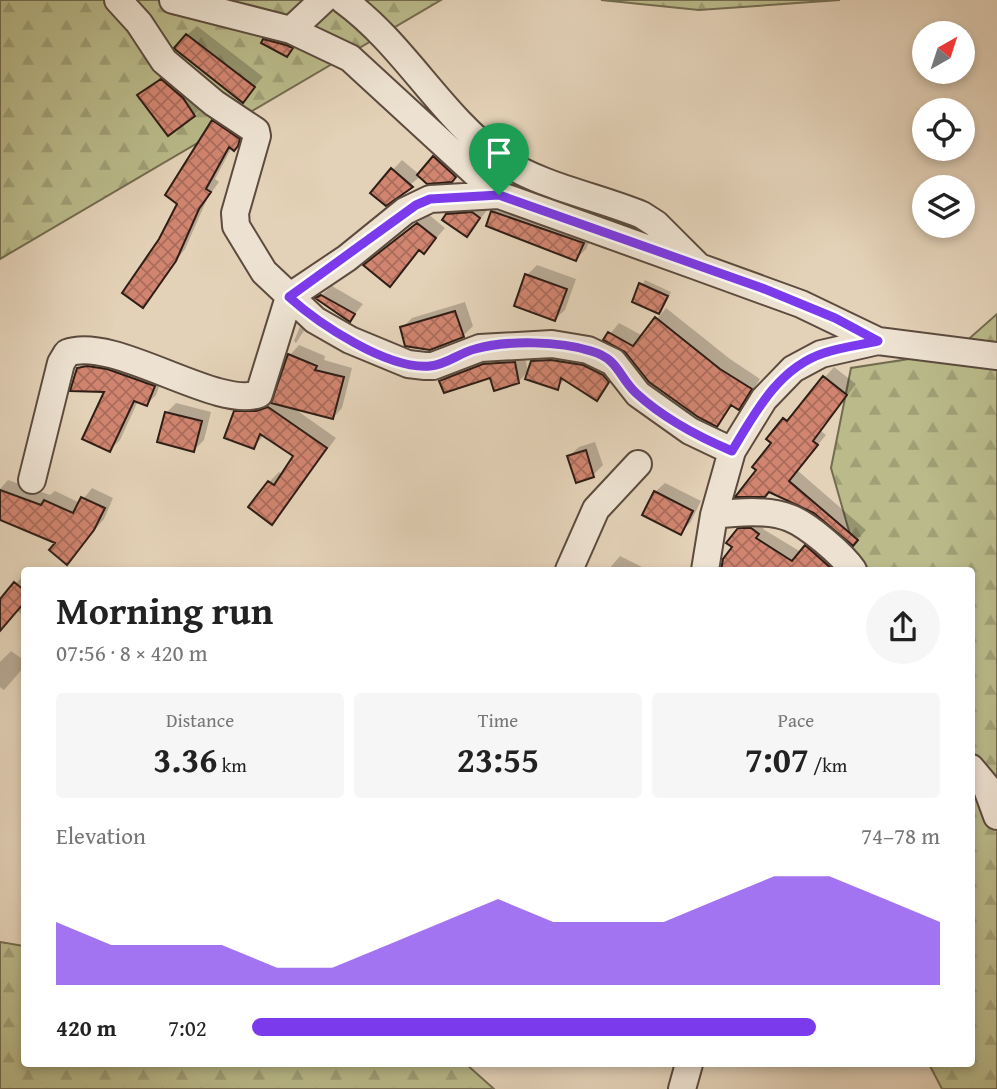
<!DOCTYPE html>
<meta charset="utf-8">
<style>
:root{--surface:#fff;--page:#f6f6f6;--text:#222;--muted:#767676;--accent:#7c3aed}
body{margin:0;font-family:"Gentium Book Plus",serif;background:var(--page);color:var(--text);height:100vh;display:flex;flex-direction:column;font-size:26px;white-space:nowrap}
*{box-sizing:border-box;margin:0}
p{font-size:23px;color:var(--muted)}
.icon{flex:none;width:38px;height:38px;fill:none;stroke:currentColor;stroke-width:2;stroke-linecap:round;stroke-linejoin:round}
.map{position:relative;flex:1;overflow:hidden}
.panel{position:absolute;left:21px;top:567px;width:954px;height:500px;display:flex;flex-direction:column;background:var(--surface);border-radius:7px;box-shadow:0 4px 10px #0003}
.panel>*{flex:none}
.needle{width:46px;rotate:39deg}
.controls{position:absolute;left:912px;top:21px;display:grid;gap:14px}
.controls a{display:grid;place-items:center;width:63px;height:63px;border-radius:50%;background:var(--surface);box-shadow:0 4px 10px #0003;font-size:35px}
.pin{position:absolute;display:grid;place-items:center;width:60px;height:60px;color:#fff;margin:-72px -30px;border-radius:50% 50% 50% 0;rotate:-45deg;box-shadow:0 0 7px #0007}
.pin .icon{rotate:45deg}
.round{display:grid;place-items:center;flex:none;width:74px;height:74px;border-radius:37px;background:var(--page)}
.head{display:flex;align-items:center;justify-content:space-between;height:119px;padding:0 35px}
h1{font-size:38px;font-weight:700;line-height:52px}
.figures{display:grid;grid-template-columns:repeat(3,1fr);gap:10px;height:119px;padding:7px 35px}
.figures div{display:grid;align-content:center;border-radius:7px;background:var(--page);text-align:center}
.figures b{font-size:35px;font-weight:700}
.figures small{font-size:19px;font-weight:400}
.figures p{font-size:19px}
.chart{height:196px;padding:14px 35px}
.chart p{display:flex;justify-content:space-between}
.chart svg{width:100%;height:126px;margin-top:7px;fill:var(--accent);opacity:.7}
ul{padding:0 35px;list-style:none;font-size:23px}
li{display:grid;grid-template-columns:112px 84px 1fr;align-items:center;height:52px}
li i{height:18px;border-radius:9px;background:var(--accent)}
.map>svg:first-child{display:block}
</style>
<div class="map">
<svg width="997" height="1089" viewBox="0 0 997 1089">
<defs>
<pattern id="forest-firs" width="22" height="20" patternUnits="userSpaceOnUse" patternTransform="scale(1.75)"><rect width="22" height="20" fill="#baba8a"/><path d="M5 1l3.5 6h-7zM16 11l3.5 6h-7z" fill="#a09f76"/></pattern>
<pattern id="building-cross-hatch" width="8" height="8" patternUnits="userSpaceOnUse" patternTransform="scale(1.75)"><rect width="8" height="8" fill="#d18570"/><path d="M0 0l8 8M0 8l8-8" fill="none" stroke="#aa6c5b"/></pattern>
</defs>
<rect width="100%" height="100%" fill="#e4d2b8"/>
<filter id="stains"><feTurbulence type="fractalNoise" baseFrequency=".00286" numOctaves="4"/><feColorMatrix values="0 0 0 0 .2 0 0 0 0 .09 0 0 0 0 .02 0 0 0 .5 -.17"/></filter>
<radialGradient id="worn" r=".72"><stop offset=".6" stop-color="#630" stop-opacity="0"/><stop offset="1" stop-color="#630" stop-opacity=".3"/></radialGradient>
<path fill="url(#forest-firs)" stroke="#746c50" stroke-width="2" d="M 0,0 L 441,0 L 0,259 Z
M 601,0 L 840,0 L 699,10 Z
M 997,314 L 997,1089 L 942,1089 L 929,1064 L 971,1064 L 971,570 L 848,570 L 851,538 L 831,468 L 851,368 L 954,352 Z
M 0,942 L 24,946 L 24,1064 L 466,1064 L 494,1089 L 0,1089 Z"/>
<path fill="#0003" d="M 197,26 L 263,77 L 242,101 L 187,35 Z
M 269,36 L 295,44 L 287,55 L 264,40 Z
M 171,70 L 204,105 L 194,115 L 140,96 Z
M 223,112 L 248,129 L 243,139 L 232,147 L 215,179 L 219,182 L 208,197 L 185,249 L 142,305 L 161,240 L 213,121 Z
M 444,147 L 465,166 L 451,180 L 421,176 L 386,204 L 372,192 L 402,160 L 420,175 Z
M 502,202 L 593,233 L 586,249 L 576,259 L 492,212 Z
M 458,205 L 489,208 L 467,235 L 447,215 Z
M 428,214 L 445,228 L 433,242 L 420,248 L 375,256 Z
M 537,265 L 576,279 L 565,310 L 555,319 L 527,275 Z
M 645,280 L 671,292 L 661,313 L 634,301 Z
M 332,286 L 363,304 L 350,320 L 318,298 Z
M 465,302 L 473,326 L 463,336 L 402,328 L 412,318 Z
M 666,308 L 730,359 L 760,379 L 748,398 L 738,408 L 733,405 L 717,424 L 626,351 L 606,339 L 619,323 L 643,336 Z
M 302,322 L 307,326 L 296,343 L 294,341 Z
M 299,345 L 325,356 L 324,360 L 352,368 L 342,408 L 333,418 L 292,407 L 336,438 L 272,523 L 269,482 L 279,472 L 283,475 L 295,456 L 264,435 L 254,447 L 236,412 L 246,402 L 274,399 L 290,355 Z
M 562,351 L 618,372 L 597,399 L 565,379 L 557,388 L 533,362 L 543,352 Z
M 524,353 L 528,372 L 518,382 L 491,375 L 441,381 L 451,371 L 494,355 Z
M 87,360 L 163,376 L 156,395 L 147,404 L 138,401 L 120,440 L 110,450 L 106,390 L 77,370 Z
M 834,367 L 856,384 L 821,431 L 826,435 L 797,470 L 866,530 L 853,544 L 759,470 L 774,443 L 769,439 Z
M 176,403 L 211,412 L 204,440 L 194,450 L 166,413 Z
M 595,442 L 603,465 L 593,475 L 569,456 L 579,447 Z
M 8,480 L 50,495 L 55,491 L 80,503 L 92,488 L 113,498 L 104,519 L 67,563 L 58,542 L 0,518 L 0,489 Z
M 665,483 L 701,501 L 690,523 L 680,533 L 655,492 Z
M 749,520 L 767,524 L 763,529 L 801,552 L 815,538 L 851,570 L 722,570 L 739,530 Z
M 620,556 L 648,570 L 608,570 Z
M 22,577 L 24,617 L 17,610 L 0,630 L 0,601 Z
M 11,651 L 24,660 L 24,667 L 4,690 L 0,687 L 0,662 Z"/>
<path fill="url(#building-cross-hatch)" stroke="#2f1e16" stroke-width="2" d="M 186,34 L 255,87 L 243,103 L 176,50 L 174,48 Z
M 263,39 L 286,45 L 293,48 L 287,57 L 261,43 Z
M 161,79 L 183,98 L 195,116 L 168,136 L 137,95 Z
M 212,120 L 240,139 L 238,146 L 234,151 L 229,147 L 206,189 L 211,192 L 199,209 L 176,261 L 143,308 L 122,293 L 159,239 L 177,204 L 165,195 Z
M 433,156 L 456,177 L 452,182 L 427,184 L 417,175 Z
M 391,168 L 413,187 L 386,206 L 370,193 Z
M 491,211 L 584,243 L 576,261 L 486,226 Z
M 472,212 L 480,218 L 467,237 L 442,220 L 446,214 Z
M 417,223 L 436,238 L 424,254 L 419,250 L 390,287 L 363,265 Z
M 525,274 L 567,289 L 555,321 L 514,306 Z
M 639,283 L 668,296 L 659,314 L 632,302 Z
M 321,295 L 355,314 L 350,322 L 315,298 Z
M 455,311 L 464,337 L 430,350 L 405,346 L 400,327 Z
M 655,317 L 720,369 L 752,389 L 739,410 L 731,405 L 717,427 L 698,417 L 649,382 L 625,352 L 603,340 L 608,332 L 633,346 Z
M 288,354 L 317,366 L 315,370 L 344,377 L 333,419 L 271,403 Z
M 551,360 L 583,365 L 603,375 L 609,382 L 597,401 L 561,378 L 558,390 L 525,379 L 531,361 Z
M 515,362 L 519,383 L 494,391 L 490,378 L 444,393 L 439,381 L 483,364 Z
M 87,366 L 107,369 L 155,386 L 147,406 L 134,401 L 110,452 L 82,439 L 104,392 L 70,391 L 77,368 Z
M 823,376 L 847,395 L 813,441 L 818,445 L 789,481 L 858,540 L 853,546 L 814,513 L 769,492 L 765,497 L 735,497 L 756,470 L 752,467 L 771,443 L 766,439 L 783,418 L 787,421 Z
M 268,407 L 327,448 L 272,525 L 248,507 L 268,481 L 274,485 L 293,456 L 260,434 L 254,449 L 224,438 L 234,411 L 256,411 Z
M 165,412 L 202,421 L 194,452 L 157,442 Z
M 586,450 L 594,477 L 576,483 L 567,456 Z
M 0,490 L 41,505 L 44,500 L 73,513 L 81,497 L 105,508 L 94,530 L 67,565 L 49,550 L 55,543 L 0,520 Z
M 654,491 L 693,511 L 681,535 L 642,515 Z
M 738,528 L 751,528 L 759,534 L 756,538 L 792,561 L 805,545 L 833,570 L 721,570 L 723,559 L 732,547 L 726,543 Z
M 14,582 L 24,590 L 24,603 L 0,631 L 0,599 Z"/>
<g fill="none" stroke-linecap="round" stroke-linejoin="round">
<g stroke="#5c4b3e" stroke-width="30">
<path id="minor" d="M 118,0 L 139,23 L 164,61 L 214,103 L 256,131 L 257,136 L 235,213 L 236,226 L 264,272 L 315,320 L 350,340 L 408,364 L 425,366 L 433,366 L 480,348 L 552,344 L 588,350 L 613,362 L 638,394 L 690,431 L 732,451
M 173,0 L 291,30 L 323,0
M 343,0 C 405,45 440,116 502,160 C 540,186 599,197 642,215 L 656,224 L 699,267 L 801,304 L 878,341
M 291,30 L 350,58 L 499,195
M 32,480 L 61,363 L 67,353 C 114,335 216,410 259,394 L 289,297 L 347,258 L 405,211 L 430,199 L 499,195 L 699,267
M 714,515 C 737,512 768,509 790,518 C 808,525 842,554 853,570
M 569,570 L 596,509 L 638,464
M 705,570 L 714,515 L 732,451 L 764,399 L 793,369 L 821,354 L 878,341 L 997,356
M 971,768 L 986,786 L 997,816
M 682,1089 L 689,1064"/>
</g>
<use href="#minor" stroke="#ede2d1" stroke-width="26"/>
</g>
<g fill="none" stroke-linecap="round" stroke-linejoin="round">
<g stroke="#fff" stroke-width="14">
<path id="route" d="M 499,195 L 762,288 L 835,318 L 878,341 C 860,345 841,347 824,353 C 778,368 755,413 732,451 C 699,437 663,418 636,393 C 618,376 619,359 591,351 C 560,341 507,340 475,349 C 459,353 446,365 430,366 C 388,370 319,324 289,297 L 416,205 L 430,199 Z"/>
</g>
<use href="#route" stroke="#7c3aed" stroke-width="9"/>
</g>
<rect width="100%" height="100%" filter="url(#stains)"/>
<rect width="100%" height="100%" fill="url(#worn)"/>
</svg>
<div class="controls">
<a><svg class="needle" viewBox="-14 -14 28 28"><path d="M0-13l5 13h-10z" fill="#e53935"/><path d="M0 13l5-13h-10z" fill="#767676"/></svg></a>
<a><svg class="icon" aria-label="locate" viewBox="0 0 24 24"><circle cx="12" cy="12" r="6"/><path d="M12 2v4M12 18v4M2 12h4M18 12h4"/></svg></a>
<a><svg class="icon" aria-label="layers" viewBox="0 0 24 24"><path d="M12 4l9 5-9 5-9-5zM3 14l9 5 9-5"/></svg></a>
</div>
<div class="pin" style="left:499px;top:195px;background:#1e9e55"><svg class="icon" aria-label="arrive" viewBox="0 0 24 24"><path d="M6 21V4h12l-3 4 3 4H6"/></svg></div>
<section class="panel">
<div class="head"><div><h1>Morning run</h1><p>07:56 · 8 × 420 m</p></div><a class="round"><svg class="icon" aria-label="share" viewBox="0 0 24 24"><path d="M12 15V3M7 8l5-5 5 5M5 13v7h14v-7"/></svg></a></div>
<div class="figures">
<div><p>Distance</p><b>3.36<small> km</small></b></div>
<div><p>Time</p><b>23:55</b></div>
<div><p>Pace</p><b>7:07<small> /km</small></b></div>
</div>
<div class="chart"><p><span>Elevation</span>74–78 m</p>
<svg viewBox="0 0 160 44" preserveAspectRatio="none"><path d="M0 44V22L10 30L20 30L30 30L40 38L50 38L60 30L70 22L80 14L90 22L100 22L110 22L120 14L130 6L140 6L150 14L160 22V44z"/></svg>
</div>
<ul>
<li><b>420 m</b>7:02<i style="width:82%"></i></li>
</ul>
</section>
</div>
